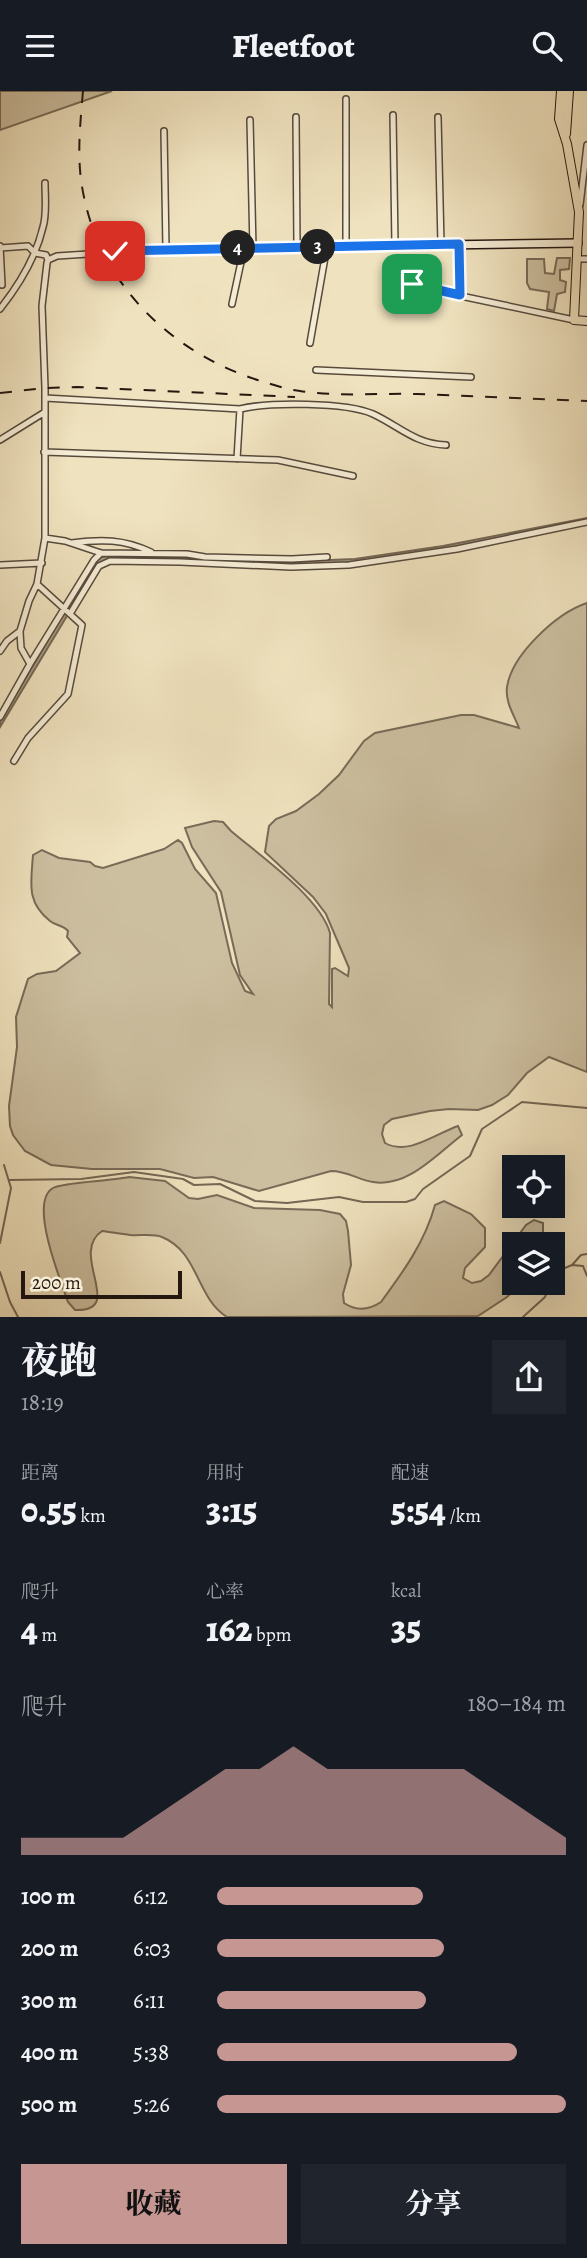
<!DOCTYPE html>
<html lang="zh">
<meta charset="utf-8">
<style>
:root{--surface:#171b24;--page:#20242c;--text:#f1f3f6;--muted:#9ea1a6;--accent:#c59692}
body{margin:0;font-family:Alegreya,"Noto Serif SC",serif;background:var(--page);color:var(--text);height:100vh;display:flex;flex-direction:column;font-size:26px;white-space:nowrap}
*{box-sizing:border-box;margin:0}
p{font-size:23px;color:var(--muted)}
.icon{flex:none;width:38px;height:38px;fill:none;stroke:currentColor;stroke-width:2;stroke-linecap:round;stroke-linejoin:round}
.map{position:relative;height:1226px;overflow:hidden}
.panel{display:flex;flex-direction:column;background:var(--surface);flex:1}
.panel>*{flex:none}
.controls{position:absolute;left:502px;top:1064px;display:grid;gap:14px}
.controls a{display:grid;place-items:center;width:63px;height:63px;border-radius:0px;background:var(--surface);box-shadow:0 7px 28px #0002;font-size:35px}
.scale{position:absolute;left:21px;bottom:18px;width:161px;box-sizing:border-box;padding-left:7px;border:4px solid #241710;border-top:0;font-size:19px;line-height:24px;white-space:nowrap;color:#241710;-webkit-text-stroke:5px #f5ecd5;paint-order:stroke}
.pin{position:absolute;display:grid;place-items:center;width:60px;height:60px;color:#fff;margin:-30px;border-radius:14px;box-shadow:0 4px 10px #0006}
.km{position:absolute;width:35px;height:35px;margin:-18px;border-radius:50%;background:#222;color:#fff;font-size:19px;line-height:35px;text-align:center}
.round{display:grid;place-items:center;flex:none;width:74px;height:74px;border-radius:0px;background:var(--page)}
.head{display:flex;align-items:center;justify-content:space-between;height:119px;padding:0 21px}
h1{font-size:38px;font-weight:800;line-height:52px}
.stats{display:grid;grid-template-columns:repeat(3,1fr);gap:10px;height:119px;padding:7px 21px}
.stats div{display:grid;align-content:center}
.stats b{font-size:35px;font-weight:800}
.stats small{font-size:19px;font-weight:400}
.stats p{font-size:19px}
.chart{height:196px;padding:14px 21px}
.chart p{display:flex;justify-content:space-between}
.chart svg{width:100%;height:126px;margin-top:7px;fill:var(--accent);opacity:.7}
.cta{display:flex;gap:14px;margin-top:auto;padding:14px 21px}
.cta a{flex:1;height:80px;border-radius:0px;background:var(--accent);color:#111;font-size:28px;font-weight:800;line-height:80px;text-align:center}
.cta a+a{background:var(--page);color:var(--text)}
ul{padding:0 21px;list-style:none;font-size:23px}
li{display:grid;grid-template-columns:112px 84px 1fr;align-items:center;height:52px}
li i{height:18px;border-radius:9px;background:var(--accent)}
header{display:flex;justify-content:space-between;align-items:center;height:91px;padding:0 21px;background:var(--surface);font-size:32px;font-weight:800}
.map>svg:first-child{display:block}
</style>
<header><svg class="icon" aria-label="menu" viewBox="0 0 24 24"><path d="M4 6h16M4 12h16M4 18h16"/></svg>Fleetfoot<svg class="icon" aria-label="search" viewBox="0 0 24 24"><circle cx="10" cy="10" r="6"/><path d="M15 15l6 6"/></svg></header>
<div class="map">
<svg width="587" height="1226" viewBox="0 0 587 1226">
<rect width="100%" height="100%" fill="#efe2be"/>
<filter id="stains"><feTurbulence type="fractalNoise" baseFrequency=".00286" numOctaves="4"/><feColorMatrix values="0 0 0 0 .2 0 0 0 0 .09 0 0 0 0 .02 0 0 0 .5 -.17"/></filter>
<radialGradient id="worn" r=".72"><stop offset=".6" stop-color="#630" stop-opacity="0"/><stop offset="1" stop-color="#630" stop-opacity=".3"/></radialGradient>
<path fill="#ccbfa0" stroke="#786b58" stroke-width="2" d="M 0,0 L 112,0 L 0,39 Z
M 557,167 L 570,167 L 569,178 L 560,179 L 560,189 L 566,191 L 565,201 L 557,203 L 554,220 L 547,218 L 549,201 L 530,198 L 527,192 L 527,168 L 544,168 L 545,182 L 554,183 Z
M 587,512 L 587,981 L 549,966 L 527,982 L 508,1004 L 492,1014 L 478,1019 L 449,1018 L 430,1020 L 392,1028 L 384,1034 L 382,1043 L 385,1052 C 408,1065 435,1043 458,1035 L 462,1044 C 436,1064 407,1097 373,1091 C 359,1089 347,1080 331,1080 L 259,1100 L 213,1086 L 194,1087 L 160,1078 L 92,1078 L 51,1074 L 25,1060 L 13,1044 L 10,1035 L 9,1015 L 17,956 L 16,926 L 28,888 L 37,883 L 56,880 L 80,862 L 67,846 L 68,840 C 63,834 56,835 50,830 C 26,811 31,792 33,764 L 42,759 L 59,767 L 90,771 L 95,775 L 103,777 L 164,758 L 178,749 L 182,752 L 195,778 L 216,802 L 232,872 L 245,900 L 253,903 L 240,884 L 221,801 L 192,756 L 185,737 L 214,730 L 223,731 L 231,740 C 259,764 320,806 330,842 L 329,913 L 332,916 L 332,878 L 335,877 L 348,885 L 349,877 L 326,823 L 313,806 L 265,761 L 269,735 L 276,728 L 296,720 L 319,703 L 339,684 L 364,650 L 375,642 L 461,624 L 474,624 L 519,637 C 514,624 505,611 507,596 C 512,563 557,522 587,512 Z
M 129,1086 L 165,1090 L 189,1107 L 198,1108 L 217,1104 L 254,1117 L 320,1119 L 340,1123 L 346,1130 L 348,1140 L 351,1174 L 343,1203 L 344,1212 C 356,1220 369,1219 381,1211 C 403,1181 425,1151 435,1114 L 444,1110 L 471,1123 L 485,1137 L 485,1156 L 465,1177 L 463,1187 L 472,1192 L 481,1190 L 489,1184 L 526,1134 L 534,1129 L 543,1132 L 543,1142 L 533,1153 L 514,1153 L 514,1192 L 521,1192 L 507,1206 L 478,1225 L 227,1226 C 196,1207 199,1161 162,1146 C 153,1142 140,1145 130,1144 C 120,1143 111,1141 102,1140 C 68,1163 127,1221 75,1219 L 68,1211 C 61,1190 28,1111 53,1097 C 64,1091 112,1090 129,1086 Z"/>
<path fill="#aa9d83" stroke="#746755" stroke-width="2" d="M 587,427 L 587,430 L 464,455 L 355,471 L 293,475 L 181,469 L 108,469 L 88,490 L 0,636 L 0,630 L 94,472 L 102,466 L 115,464 L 254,472 L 355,468 L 443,455 Z"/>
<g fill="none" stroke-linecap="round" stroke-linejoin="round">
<path stroke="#746755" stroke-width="2" d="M 9,1089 L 81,1088 L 134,1081 L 183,1088 L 194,1094 L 220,1093 L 255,1110 L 287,1112 L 339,1106 L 363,1111 L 406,1111 L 415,1108 L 423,1098 L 470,1065 L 482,1038 L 522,1011 L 587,1017
M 0,1152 L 11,1097 L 4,1074
M 572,1174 L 583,1175 L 587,1185
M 0,1181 L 10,1211 L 18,1226
M 553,1182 L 572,1174 L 581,1164 L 587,1163
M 523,1226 L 545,1206 L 550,1192"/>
<g stroke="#574a3c" stroke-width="8">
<path id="street" d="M 346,8 L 346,155
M 393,24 L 395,154
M 296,26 L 297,156
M 438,26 L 441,153
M 250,29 L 253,157
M 164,40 L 166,158 L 57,165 L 48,169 L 47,172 L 42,215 L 45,297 L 45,447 L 65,450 L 101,462 L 187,463 L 205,466 L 292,468 L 327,466
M 580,114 L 587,54
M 459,153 L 460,204
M 0,155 L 2,194
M 0,157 L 28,155 L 35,162 L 46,164 L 48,169
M 578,168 L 587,168
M 409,194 L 574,229
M 232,213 L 244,157
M 0,218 C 19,194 36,166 43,136 C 47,123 45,106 45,92
M 310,252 L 327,155
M 316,279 L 471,286
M 45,307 L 240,318 C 268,311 346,311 373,323 C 399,335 415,353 446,354
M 0,349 L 45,321
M 44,361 L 278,369 L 353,385
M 237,368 L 240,318
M 72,452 C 101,448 124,448 151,461
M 0,474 L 42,472
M 70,523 L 99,475 L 110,470 L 180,471 L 291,476 L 349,474 L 457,458 L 587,431
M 0,560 L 7,550 L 20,540 L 29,510 L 37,493 L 45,447
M 30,573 L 94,469 L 101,462
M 0,626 L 30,573 L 21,557 L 20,541
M 14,670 L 28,647 L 68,603 L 82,534 L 37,493"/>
</g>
<g stroke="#241710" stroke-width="10">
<path id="secondary" d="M 166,158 L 578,152"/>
</g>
<g stroke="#241710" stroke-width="10">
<path id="primary" d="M 561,0 L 559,28 L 567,53 L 579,121 L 574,229 L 587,230
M 566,43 L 569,0"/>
</g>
<use href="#street" stroke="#f5ecd5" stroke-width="5"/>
<use href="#secondary" stroke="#f5ecd5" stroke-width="7"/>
<use href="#primary" stroke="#efe2be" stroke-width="8"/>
<path stroke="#241710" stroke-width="2" stroke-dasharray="12 12" stroke-linecap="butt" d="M 83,0 C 80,36 76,70 84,106 C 103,198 176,265 264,291 C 275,294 288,299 300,300 C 338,306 378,302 417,303 C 474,305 530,308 587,310
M 0,302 L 45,297 L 77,296 L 295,306"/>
</g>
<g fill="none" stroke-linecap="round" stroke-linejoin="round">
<g stroke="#fff" stroke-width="14">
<path id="route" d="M 115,160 L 459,153 L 460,204 L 412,193"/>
</g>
<use href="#route" stroke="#1a73e8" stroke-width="9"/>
</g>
<rect width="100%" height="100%" filter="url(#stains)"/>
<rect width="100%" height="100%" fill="url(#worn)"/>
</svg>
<div class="controls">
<a><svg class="icon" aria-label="locate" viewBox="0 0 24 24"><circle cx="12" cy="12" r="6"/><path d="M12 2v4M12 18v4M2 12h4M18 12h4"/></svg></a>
<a><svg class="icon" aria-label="layers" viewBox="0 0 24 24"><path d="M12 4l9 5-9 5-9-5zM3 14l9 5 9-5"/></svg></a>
</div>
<div class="scale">200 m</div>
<div class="pin" style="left:412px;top:193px;background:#1e9e55"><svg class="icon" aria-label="arrive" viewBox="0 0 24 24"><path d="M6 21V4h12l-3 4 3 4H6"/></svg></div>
<div class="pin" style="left:115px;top:160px;background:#d93025"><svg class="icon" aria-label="check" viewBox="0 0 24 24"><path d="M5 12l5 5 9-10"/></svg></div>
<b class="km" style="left:318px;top:156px">3</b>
<b class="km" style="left:238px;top:157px">4</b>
</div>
<section class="panel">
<div class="head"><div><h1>夜跑</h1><p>18:19</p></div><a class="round"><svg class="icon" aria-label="share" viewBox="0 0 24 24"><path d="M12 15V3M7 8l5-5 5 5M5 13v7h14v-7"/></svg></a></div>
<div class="stats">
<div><p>距离</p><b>0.55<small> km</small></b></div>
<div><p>用时</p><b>3:15</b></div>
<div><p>配速</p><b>5:54<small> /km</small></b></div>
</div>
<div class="stats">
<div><p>爬升</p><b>4<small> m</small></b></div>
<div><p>心率</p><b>162<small> bpm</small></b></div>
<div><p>kcal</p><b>35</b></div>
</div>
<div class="chart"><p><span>爬升</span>180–184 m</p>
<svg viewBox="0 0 160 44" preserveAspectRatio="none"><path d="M0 44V38L10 38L20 38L30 38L40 30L50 22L60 14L70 14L80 6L90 14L100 14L110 14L120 14L130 14L140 22L150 30L160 38V44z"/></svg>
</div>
<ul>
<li><b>100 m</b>6:12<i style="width:59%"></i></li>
<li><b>200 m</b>6:03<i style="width:65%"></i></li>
<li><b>300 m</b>6:11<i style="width:60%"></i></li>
<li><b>400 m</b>5:38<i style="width:86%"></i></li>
<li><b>500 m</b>5:26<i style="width:100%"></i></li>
</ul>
<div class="cta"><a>收藏</a><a>分享</a></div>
</section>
